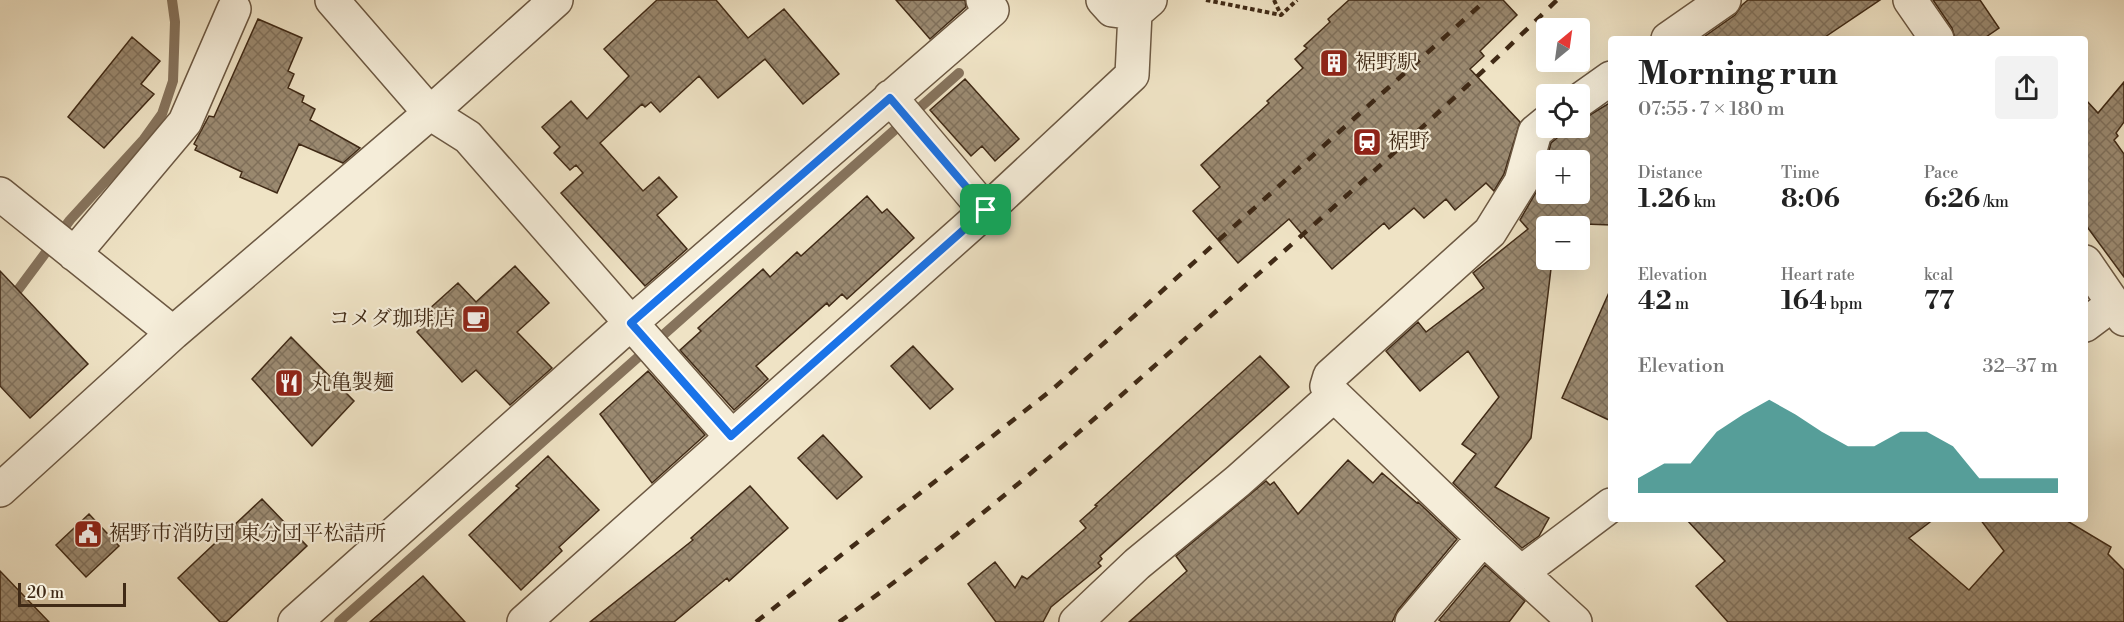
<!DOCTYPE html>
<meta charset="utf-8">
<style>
:root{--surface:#fff;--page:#f2f2f2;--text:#222;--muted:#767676;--accent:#0f766e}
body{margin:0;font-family:"Libre Bodoni","Noto Serif JP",serif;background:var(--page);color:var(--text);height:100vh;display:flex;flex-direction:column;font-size:22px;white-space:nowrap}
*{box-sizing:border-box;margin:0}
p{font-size:20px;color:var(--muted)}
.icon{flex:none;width:33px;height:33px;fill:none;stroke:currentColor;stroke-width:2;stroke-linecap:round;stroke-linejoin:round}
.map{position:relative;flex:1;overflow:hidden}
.side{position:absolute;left:1608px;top:36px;width:480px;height:486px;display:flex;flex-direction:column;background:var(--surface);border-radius:6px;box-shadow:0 6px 24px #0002}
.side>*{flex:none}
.needle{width:39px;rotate:29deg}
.tools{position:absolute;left:1536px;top:18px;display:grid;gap:12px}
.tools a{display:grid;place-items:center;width:54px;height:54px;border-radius:6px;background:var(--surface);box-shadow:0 6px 24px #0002;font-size:30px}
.scale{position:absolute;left:18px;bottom:15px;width:108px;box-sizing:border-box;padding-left:6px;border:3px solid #402a16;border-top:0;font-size:16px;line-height:21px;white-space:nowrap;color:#402a16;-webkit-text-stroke:4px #f5edd9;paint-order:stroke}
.pin{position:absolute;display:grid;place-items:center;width:51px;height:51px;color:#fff;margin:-26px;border-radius:12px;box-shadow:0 3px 9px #0006}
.round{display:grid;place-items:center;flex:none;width:63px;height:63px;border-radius:6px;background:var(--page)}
.headline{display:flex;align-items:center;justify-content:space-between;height:102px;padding:0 30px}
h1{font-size:33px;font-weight:800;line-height:45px}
.metrics{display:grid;grid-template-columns:repeat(3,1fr);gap:9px;height:102px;padding:6px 30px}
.metrics div{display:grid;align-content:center}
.metrics b{font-size:26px;font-weight:800}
.metrics small{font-size:16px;font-weight:400}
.metrics p{font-size:16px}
.chart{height:168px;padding:12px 30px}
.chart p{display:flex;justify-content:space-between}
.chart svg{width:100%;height:108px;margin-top:6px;fill:var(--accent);opacity:.7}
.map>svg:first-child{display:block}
</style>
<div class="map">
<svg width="2124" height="622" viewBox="0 0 2124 622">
<defs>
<pattern id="building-cross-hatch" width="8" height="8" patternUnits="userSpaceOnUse" patternTransform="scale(1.5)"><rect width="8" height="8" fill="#9b8a71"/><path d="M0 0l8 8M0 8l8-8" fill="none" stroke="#80715c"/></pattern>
</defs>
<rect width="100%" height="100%" fill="#efe3c5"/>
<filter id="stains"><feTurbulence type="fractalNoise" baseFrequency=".00333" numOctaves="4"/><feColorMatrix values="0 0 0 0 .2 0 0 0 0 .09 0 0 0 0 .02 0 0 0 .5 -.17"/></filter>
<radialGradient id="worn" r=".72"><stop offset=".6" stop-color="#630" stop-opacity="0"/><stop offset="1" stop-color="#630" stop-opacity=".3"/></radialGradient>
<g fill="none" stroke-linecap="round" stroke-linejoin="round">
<path stroke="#86735c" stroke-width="10" d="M 0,314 L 70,220 L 144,139 L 162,114 L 173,81 L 175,22 L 172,0
M 339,622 L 959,73"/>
</g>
<path fill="url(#building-cross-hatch)" stroke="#402a16" stroke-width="1.5" fill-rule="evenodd" d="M 657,0 L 716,0 L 748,38 L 784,9 L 839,74 L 803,104 L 765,59 L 718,98 L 699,76 L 660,112 L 651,102 L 645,107 L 642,104 L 600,143 L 643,191 L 659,177 L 677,197 L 657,215 L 687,249 L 645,286 L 561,193 L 583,173 L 576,165 L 570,170 L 554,153 L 560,147 L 542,127 L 571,101 L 587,119 L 629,76 L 604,49 Z
M 896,0 L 965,0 L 966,7 L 930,39 Z
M 1349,0 L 1503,0 L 1517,15 L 1480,51 L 1484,56 L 1470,69 L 1520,122 L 1504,174 L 1494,191 L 1486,183 L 1455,210 L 1446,199 L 1424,218 L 1414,208 L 1389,229 L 1384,223 L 1332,269 L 1289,219 L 1238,263 L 1193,211 L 1220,187 L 1201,165 L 1269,103 L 1267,101 L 1303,68 L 1295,59 L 1307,48 L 1304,46 L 1330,22 L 1328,19 Z
M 1748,0 L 1880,0 L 1822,39 L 1701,39 L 1735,15 L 1742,5 Z
M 1933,0 L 1980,0 L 1999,28 L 1983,39 L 1955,39 L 1952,28 Z
M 258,19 L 302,38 L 288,71 L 294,74 L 288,88 L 304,96 L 302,102 L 315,109 L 310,120 L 360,148 L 343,163 L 299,144 L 277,193 L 240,177 L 242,172 L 195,150 L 197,146 L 194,144 L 209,116 L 214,117 Z
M 132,37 L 160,61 L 141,84 L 154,94 L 104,148 L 68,117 Z
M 965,79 L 1019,139 L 995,161 L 982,146 L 971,156 L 930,110 Z
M 2124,82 L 2124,122 L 2116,133 L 2118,136 L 2114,140 L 2124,154 L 2124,277 L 2085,224 L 2085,99 L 2098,113 Z
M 1611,102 L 1611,225 L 1557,223 L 1556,226 L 1546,226 L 1546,260 L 1552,260 L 1531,438 L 1495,487 L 1549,518 L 1539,536 L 1522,548 L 1453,483 L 1476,454 L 1462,444 L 1499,397 L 1468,351 L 1420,391 L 1386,351 L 1418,322 L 1426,332 L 1484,288 L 1473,273 L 1528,229 L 1520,220 L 1539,187 L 1551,143 L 1569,128 L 1580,128 L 1580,121 ZM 1546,160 L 1580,160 L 1580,194 L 1546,194 Z
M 867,196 L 882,213 L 887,209 L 914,238 L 847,299 L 842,294 L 829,306 L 827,303 L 756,366 L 768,379 L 734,410 L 680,350 L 701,331 L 698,328 L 763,269 L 770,277 L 797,252 L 801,256 Z
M 515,266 L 549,303 L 517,332 L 552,368 L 510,405 L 476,370 L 462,382 L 417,332 L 423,326 L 417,320 L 458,283 L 476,302 Z
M 0,271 L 88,364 L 30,418 L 0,386 Z
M 1611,288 L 1611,421 L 1562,398 Z
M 291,337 L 354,401 L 312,446 L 252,379 Z
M 913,346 L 953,389 L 930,409 L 891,366 Z
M 1260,356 L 1289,387 L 1100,556 L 1102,559 L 1098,563 L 1101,566 L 1051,607 L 1043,622 L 996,622 L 968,584 L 995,562 L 1015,588 L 1022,576 L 1027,579 L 1086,528 L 1080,521 L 1097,506 L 1095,505 Z
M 648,371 L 705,435 L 652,483 L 600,414 Z
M 823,435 L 862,477 L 837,499 L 798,458 Z
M 548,456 L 599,510 L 559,547 L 562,551 L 521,590 L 469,535 L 519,488 L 516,486 Z
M 1348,460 L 1373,483 L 1382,473 L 1417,503 L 1418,502 L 1457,539 L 1398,610 L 1392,622 L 1129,622 L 1187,571 L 1176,556 L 1266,481 L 1270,485 L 1274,482 L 1298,514 Z
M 750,486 L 788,528 L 729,581 L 727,578 L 674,622 L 590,622 L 693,540 L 691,538 Z
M 262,499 L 307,546 L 226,622 L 220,622 L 178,578 Z
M 89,514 L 119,546 L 86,577 L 56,545 Z
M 1686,519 L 1934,519 L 1909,538 L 1969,590 L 2004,551 L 1980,519 L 2064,519 L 2111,547 L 2108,554 L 2124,570 L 2124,622 L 1728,622 L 1696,586 L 1725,561 Z
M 1485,565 L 1525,601 L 1509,622 L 1442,622 L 1439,620 Z
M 0,571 L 49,622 L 0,622 Z
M 423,576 L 465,622 L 370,622 Z"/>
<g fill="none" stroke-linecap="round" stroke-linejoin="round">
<g stroke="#6c5842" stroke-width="36">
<path id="minor" d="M 1103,0 L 1112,10 L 1135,13 L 1150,0
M 1910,0 L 1937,39
M 1668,39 L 1724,0
M 890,97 L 986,211
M 1580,100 L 1611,78
M 0,194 L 173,333
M 74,254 L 185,122 L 234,9
M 2085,262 L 2124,319
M 2085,325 L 2113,304
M 1334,395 L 1483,538 L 1575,622
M 731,436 L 631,323 L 992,10 L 983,0
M 0,490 L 173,333 L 430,113 L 556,0
M 1522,572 L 1611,505
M 295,622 L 631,323 L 468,137 L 430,113 L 332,0
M 524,622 L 986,211 L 1132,75 L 1135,13
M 1076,622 L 1137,564 L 1238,481 L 1334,395 L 1327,386 L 1330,376 L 1490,232 L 1521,182 L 1535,132 L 1546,123
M 1412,622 L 1483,538"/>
</g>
<path stroke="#402a16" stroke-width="4" stroke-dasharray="4.5 3" stroke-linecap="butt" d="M 1206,0 L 1281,15
M 1274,0 L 1281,15 L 1297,0"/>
<use href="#minor" stroke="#f5edd9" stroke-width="33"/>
<path stroke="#402a16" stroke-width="4.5" stroke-dasharray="10 10" stroke-linecap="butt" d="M 756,622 L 1054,388 L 1486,0
M 839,622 C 975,527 1098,416 1222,306 C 1335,206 1449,106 1557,0"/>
</g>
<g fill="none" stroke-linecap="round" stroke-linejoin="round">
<g stroke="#fff" stroke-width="12">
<path id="route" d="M 890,98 L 986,210 L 731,436 L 631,323 Z"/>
</g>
<use href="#route" stroke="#1a73e8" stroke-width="8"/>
</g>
<defs>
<g id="building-square" transform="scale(1.5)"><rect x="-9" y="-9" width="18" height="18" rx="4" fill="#8f2418" stroke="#f5edd9"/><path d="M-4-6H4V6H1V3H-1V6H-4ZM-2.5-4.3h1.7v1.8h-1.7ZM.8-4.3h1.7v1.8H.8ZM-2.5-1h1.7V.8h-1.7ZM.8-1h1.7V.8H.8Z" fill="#fff"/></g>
<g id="station-square" transform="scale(1.5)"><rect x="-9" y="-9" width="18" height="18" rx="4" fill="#8f2418" stroke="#f5edd9"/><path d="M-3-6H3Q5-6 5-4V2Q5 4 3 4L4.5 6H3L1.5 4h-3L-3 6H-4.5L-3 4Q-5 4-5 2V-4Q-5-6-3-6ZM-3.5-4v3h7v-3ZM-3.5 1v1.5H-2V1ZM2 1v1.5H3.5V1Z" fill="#fff"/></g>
<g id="cafe-square" transform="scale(1.5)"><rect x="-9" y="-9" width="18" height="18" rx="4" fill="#8f2418" stroke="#f5edd9"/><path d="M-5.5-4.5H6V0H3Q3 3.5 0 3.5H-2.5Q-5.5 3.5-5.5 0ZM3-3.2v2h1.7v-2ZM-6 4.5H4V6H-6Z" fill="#fff"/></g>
<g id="restaurant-square" transform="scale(1.5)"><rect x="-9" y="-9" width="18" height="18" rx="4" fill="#8f2418" stroke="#f5edd9"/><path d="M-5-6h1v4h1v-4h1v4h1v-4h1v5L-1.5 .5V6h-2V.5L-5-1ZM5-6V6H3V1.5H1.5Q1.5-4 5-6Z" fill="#fff"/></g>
<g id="civic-square" transform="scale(1.5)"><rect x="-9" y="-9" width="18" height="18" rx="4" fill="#8f2418" stroke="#f5edd9"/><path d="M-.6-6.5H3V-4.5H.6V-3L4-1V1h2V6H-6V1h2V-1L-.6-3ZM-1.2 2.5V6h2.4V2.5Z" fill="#fff"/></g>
</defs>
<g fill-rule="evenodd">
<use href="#building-square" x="1334" y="63"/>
<use href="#station-square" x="1367" y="142"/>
<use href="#cafe-square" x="476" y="319"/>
<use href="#restaurant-square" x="289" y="383"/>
<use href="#civic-square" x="88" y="534"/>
</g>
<g text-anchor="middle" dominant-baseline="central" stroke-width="4.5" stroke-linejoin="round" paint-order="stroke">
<g font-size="21" fill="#402a16" stroke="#f5edd9" text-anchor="start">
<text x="1355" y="63">裾野駅</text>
<text x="1388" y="142">裾野</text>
<text x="455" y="319" text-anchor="end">コメダ珈琲店</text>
<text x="310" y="383">丸亀製麺</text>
<text x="109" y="534">裾野市消防団 東分団平松詰所</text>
</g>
</g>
<rect width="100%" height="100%" filter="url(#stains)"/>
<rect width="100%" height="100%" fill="url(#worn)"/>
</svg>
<div class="tools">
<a><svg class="needle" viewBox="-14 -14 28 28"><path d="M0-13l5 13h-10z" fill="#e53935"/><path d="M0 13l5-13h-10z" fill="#767676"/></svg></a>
<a><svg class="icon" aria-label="locate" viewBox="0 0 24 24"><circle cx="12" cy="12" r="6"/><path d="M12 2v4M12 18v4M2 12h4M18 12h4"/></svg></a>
<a>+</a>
<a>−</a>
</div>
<div class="scale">20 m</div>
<div class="pin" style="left:986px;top:210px;background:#1e9e55"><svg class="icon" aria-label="arrive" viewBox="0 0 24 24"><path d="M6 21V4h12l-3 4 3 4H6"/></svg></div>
<section class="side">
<div class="headline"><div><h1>Morning run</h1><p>07:55 · 7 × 180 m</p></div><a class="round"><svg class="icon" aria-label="share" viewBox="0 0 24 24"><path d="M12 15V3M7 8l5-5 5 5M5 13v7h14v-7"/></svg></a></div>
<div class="metrics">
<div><p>Distance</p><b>1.26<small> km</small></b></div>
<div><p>Time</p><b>8:06</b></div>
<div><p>Pace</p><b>6:26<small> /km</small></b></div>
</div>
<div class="metrics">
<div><p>Elevation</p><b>42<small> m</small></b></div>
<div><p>Heart rate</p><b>164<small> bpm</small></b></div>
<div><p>kcal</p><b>77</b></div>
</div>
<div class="chart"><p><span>Elevation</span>32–37 m</p>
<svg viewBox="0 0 160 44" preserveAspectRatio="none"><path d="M0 44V38L10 32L20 32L30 19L40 12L50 6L60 12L70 19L80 25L90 25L100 19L110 19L120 25L130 38L140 38L150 38L160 38V44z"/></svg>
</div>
</section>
</div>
